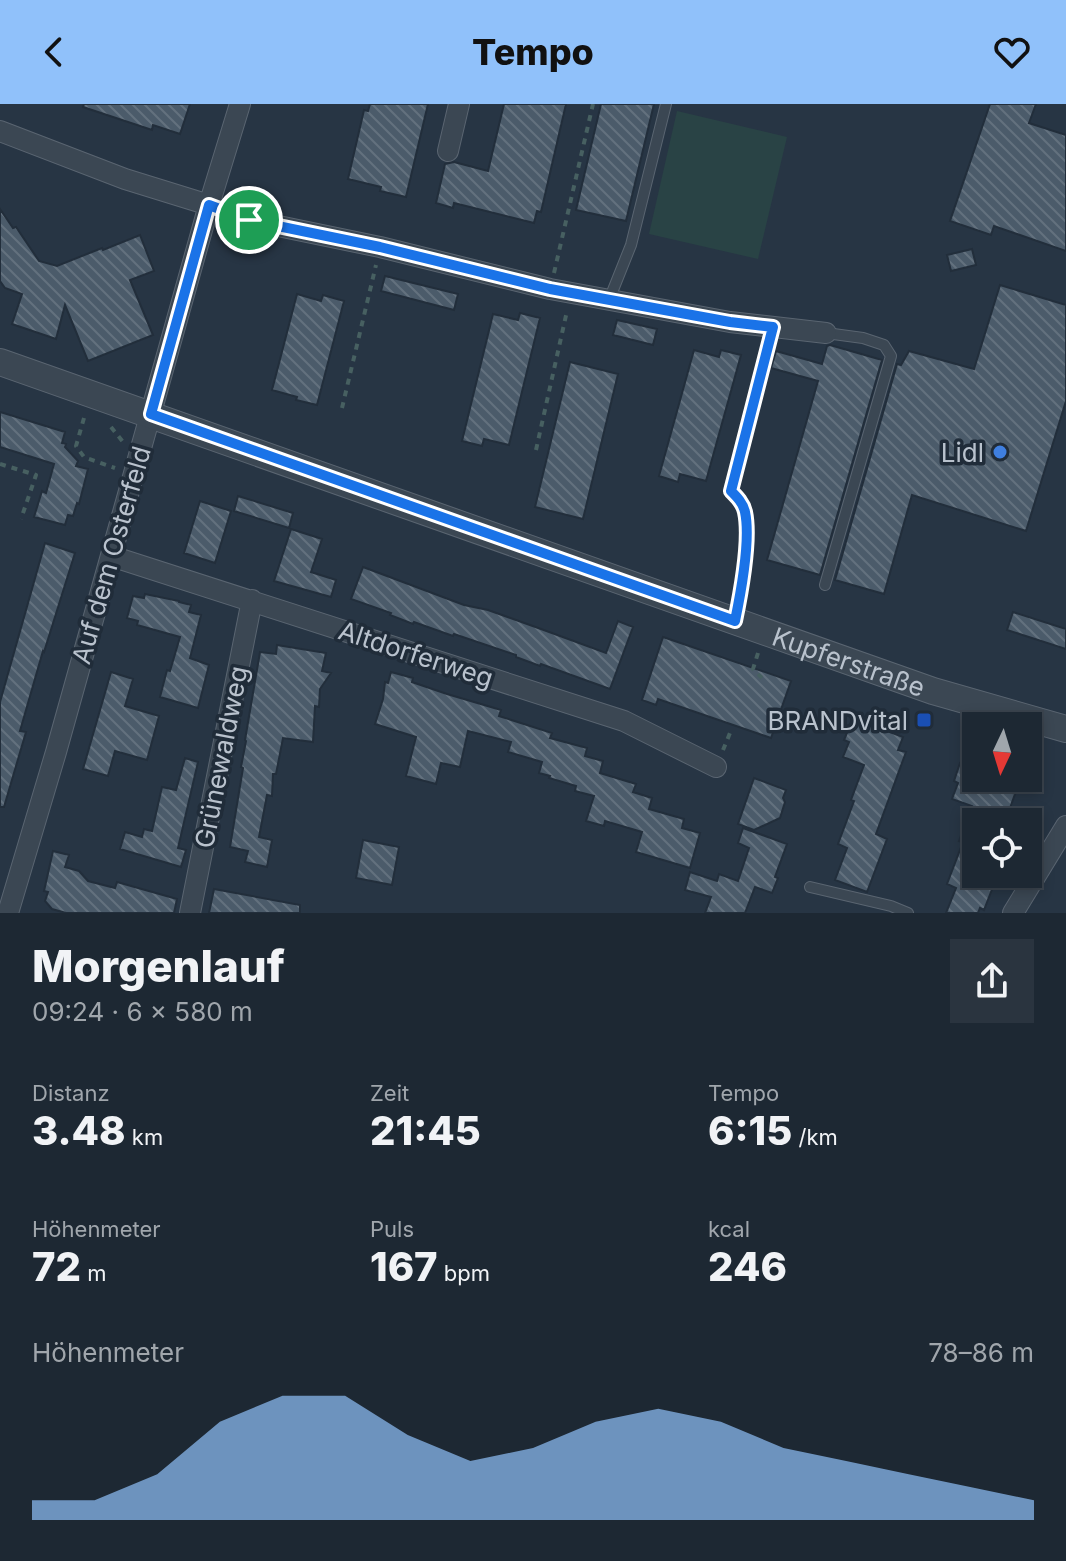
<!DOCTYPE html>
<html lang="de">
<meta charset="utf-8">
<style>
:root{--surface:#1d2833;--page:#2a343f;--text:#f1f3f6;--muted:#a0a6ac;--line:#3b444e;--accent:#90c1fa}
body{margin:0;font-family:Inter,sans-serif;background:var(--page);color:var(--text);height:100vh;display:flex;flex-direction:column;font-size:30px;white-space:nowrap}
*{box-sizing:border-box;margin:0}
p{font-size:26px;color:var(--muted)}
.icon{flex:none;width:44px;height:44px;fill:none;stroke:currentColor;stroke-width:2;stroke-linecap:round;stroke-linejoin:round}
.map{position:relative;height:809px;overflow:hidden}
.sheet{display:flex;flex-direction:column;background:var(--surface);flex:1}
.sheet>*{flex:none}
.needle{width:52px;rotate:184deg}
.buttons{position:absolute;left:962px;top:608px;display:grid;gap:16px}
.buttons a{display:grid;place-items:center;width:80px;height:80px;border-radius:0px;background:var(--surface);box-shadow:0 4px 12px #0003,0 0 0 2px var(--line);font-size:40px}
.pin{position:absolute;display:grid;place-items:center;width:68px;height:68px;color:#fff;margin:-34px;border:4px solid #fff;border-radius:50%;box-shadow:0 2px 8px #0007}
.round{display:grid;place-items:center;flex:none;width:84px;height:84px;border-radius:0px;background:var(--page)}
.summary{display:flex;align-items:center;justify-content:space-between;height:136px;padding:0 32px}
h1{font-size:44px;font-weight:800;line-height:60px}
.metrics{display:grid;grid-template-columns:repeat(3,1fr);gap:12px;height:136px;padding:8px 32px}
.metrics div{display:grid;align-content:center}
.metrics b{font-size:40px;font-weight:800}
.metrics small{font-size:22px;font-weight:400}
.metrics p{font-size:22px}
.chart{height:224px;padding:16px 32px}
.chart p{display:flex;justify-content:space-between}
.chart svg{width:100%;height:144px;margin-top:8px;fill:var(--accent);opacity:.7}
header{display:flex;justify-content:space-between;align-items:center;height:104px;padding:0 32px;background:var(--accent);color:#111;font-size:36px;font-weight:800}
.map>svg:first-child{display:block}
</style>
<header><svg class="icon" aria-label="back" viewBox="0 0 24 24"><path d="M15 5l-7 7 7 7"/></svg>Tempo<svg class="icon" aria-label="heart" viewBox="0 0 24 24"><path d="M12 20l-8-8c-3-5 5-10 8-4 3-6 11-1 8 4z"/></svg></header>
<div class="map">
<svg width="1066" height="809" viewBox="0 0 1066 809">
<defs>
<pattern id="building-back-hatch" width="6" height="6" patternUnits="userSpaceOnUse" patternTransform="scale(2)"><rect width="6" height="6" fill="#4b5b6a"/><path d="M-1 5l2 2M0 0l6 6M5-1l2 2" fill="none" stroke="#63717e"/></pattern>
</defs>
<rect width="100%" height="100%" fill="#273544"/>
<path fill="#294345" d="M 677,7 L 787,33 L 758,155 L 649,130 Z"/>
<path fill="url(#building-back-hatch)" stroke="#222e3b" stroke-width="2" d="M 84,0 L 190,0 L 180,30 L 153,21 L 152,26 L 83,3 Z
M 370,0 L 428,0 L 406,93 L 380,87 L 381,83 L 348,75 L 364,6 L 368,7 Z
M 504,0 L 566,0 L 541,108 L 537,107 L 534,119 L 454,99 L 453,104 L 436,99 L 445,60 L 454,58 L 488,67 Z
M 601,0 L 654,0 L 626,117 L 576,106 Z
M 990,0 L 1036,0 L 1029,19 L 1066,31 L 1066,147 L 994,122 L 991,131 L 950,117 Z
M 0,105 L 13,124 L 16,123 L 39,157 L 57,162 L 102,144 L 103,146 L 140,131 L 154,167 L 130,176 L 153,231 L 88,257 L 65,201 L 56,235 L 12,220 L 22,190 L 5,184 L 0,177 Z
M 972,145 L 976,161 L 951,167 L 947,151 Z
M 385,172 L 458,190 L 454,206 L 381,187 Z
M 1000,181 L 1066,201 L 1066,297 L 1026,427 L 912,391 L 884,490 L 835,476 L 897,260 L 901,261 L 909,247 L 974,265 Z
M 297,190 L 321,197 L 323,191 L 344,197 L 317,301 L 296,296 L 297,293 L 272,286 Z
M 520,209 L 540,214 L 509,341 L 484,335 L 482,342 L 462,337 L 493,210 L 518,216 Z
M 617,216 L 657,225 L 653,241 L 613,231 Z
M 830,241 L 882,256 L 820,471 L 767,456 L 818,277 L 771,264 L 776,247 L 822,260 L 827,242 Z
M 694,246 L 719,253 L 721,246 L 741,251 L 706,377 L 680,370 L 678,378 L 659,372 Z
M 570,258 L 618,270 L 583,415 L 535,403 Z
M 0,308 L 65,328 L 62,339 L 66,340 L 65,343 L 78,357 L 76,362 L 88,365 L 79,400 L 77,399 L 73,412 L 68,411 L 65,421 L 34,413 L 42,387 L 46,389 L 54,360 L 0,343 Z
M 238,392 L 293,409 L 289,424 L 234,407 Z
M 200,397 L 231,407 L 215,459 L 184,449 Z
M 291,425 L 322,435 L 311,468 L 336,476 L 331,493 L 274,477 Z
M 45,439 L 75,449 L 44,548 L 43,547 L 20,627 L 26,628 L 4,703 L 0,703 L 0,598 Z
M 363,463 L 464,501 L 488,506 L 541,525 L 606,549 L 618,517 L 633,523 L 610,585 L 541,560 L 540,562 L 516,553 L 516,551 L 454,530 L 453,532 L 414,518 L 413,520 L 390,511 L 391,509 L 351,495 Z
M 145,490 L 179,497 L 179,498 L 191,501 L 189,508 L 201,511 L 190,554 L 209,561 L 198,604 L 160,593 L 167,566 L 170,567 L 180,533 L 137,521 L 138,517 L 127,514 L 133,492 L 144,494 Z
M 1013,508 L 1066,525 L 1066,545 L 1007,526 Z
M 663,533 L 791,577 L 771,634 L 658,595 L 656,601 L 642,596 Z
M 277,541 L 326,549 L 322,567 L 331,569 L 320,585 L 319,603 L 315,602 L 313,638 L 283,634 L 276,670 L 273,670 L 272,692 L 267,691 L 259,733 L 272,736 L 267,763 L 245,758 L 248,747 L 230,743 L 243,664 L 241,663 L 246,637 L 245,636 L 260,548 L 276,550 Z
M 111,568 L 133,575 L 125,602 L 159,612 L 147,656 L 115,647 L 108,672 L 83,665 Z
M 391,568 L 413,574 L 412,578 L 447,590 L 501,606 L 499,612 L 552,629 L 550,634 L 587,644 L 585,652 L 603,657 L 600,669 L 636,680 L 633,688 L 652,694 L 649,705 L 684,715 L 682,724 L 700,729 L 690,764 L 636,748 L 642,728 L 605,717 L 604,722 L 586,717 L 594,692 L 575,687 L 576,682 L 549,674 L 550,672 L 539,669 L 542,658 L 508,648 L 511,638 L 468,627 L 460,663 L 441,659 L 436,680 L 406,672 L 416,633 L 375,620 L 383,595 L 385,578 L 388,579 Z
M 853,614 L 903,633 L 898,646 L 906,648 L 876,730 L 887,735 L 867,788 L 835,776 L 847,744 L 838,740 L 854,697 L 851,696 L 864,661 L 843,653 L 849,638 L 844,636 Z
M 185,654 L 198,658 L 178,744 L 186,746 L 181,763 L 120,745 L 125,728 L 142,733 L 144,725 L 152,727 L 162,683 L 176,686 Z
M 960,659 L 976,665 L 976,674 L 1013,674 L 1008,687 L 1015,690 L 1005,718 L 976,718 L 976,770 L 996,775 L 984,806 L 980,804 L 978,809 L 946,809 L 956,784 L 947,780 L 963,738 L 959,737 L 972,702 L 952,695 L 958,679 L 954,677 Z
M 754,674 L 786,686 L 783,694 L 785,698 L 780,714 L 754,726 L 738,720 Z
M 743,724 L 787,740 L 775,773 L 778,774 L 772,789 L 755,783 L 745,809 L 705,809 L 711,793 L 685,786 L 690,768 L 717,777 L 719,770 L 738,777 L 749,744 L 738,739 Z
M 363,736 L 399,743 L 392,781 L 356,774 Z
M 53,747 L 69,751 L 65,763 L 79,767 L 88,777 L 115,784 L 117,778 L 177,795 L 174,809 L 66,809 L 52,805 L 45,797 L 48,788 L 44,787 Z
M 214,785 L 300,801 L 300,809 L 209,809 Z"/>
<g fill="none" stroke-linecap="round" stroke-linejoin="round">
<g stroke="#5a6571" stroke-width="12">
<path id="service" d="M 609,196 L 631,141 L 666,0
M 825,481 L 891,252 L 884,241 L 863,234 L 826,229
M 810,783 L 891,802 L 908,809"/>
</g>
<g stroke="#5a6571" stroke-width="22">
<path id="minor" d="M 0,27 L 125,75 L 209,101 L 249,116 L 380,143 L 550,185 L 730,218 L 826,229
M 448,47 L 459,0
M 111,452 L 624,617 L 716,663
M 8,809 L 56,648 L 209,101 L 240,0
M 190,809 L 252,496
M 1013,809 L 1066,722"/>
</g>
<g stroke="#5a6571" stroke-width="28">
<g id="tertiary">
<path id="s1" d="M 0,258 L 933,587 L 1066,625"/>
</g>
</g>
<path stroke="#476061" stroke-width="4" stroke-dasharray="6 6" stroke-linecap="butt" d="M 554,169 L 593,0
M 342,304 L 376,161
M 84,314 L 76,342 L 84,353 L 115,364
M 111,323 L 123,338
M 536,346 L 567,207
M 0,360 L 36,371 L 21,415
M 739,498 C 743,474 750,431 745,408 C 743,399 737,393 731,387 L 769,241
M 758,549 L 753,565 L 762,574
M 723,646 L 730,629"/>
<use href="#service" stroke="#3b4753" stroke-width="10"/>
<use href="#minor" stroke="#3b4753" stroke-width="20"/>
<use href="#tertiary" stroke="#3b4753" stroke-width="26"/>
</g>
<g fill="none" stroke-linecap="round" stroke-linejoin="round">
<g stroke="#fff" stroke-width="16">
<path id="route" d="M 209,101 L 249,116 L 380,143 L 550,185 L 730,218 L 773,223 L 731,387 C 737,393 743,399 745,408 C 751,436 741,488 735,517 L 151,310 Z"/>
</g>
<use href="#route" stroke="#1a73e8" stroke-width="10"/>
</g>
<circle fill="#3f7fe0" stroke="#202c39" stroke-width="3" cx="1000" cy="348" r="8"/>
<rect fill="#1a4fb4" stroke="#202c39" stroke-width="3" x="916" y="608" width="16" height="16" rx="4"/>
<g text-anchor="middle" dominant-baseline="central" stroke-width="7" stroke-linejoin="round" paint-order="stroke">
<g font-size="26" fill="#b9c2cd" stroke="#202c39" text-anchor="end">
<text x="984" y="348">Lidl</text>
<text x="908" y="616">BRANDvital</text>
</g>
<g font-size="26" fill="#b9c2cd" stroke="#202c39">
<text transform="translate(111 451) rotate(-74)">Auf dem Osterfeld</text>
<text transform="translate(416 550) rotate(18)">Altdorferweg</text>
<text stroke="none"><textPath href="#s1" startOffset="900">Kupferstraße</textPath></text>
<text transform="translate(221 653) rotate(-79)">Grünewaldweg</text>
</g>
</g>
</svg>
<div class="buttons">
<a><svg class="needle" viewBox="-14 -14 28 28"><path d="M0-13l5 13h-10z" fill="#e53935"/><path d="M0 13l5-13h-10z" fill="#a0a6ac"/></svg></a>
<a><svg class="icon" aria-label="locate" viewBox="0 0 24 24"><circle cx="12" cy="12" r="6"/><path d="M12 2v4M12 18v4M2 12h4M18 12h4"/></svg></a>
</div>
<div class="pin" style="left:249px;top:116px;background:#1e9e55"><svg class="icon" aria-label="arrive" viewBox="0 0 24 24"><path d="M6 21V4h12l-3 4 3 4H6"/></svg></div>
</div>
<section class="sheet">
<div class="summary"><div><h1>Morgenlauf</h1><p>09:24 · 6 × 580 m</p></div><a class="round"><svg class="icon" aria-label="share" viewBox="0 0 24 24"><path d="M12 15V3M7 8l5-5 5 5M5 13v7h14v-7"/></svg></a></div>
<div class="metrics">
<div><p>Distanz</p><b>3.48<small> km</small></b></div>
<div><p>Zeit</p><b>21:45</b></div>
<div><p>Tempo</p><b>6:15<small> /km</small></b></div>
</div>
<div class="metrics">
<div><p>Höhenmeter</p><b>72<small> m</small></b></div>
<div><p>Puls</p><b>167<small> bpm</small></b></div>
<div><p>kcal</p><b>246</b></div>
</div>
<div class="chart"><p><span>Höhenmeter</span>78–86 m</p>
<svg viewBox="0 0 160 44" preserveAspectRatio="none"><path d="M0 44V38L10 38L20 30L30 14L40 6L50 6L60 18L70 26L80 22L90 14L100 10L110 14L120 22L130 26L140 30L150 34L160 38V44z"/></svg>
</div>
</section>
